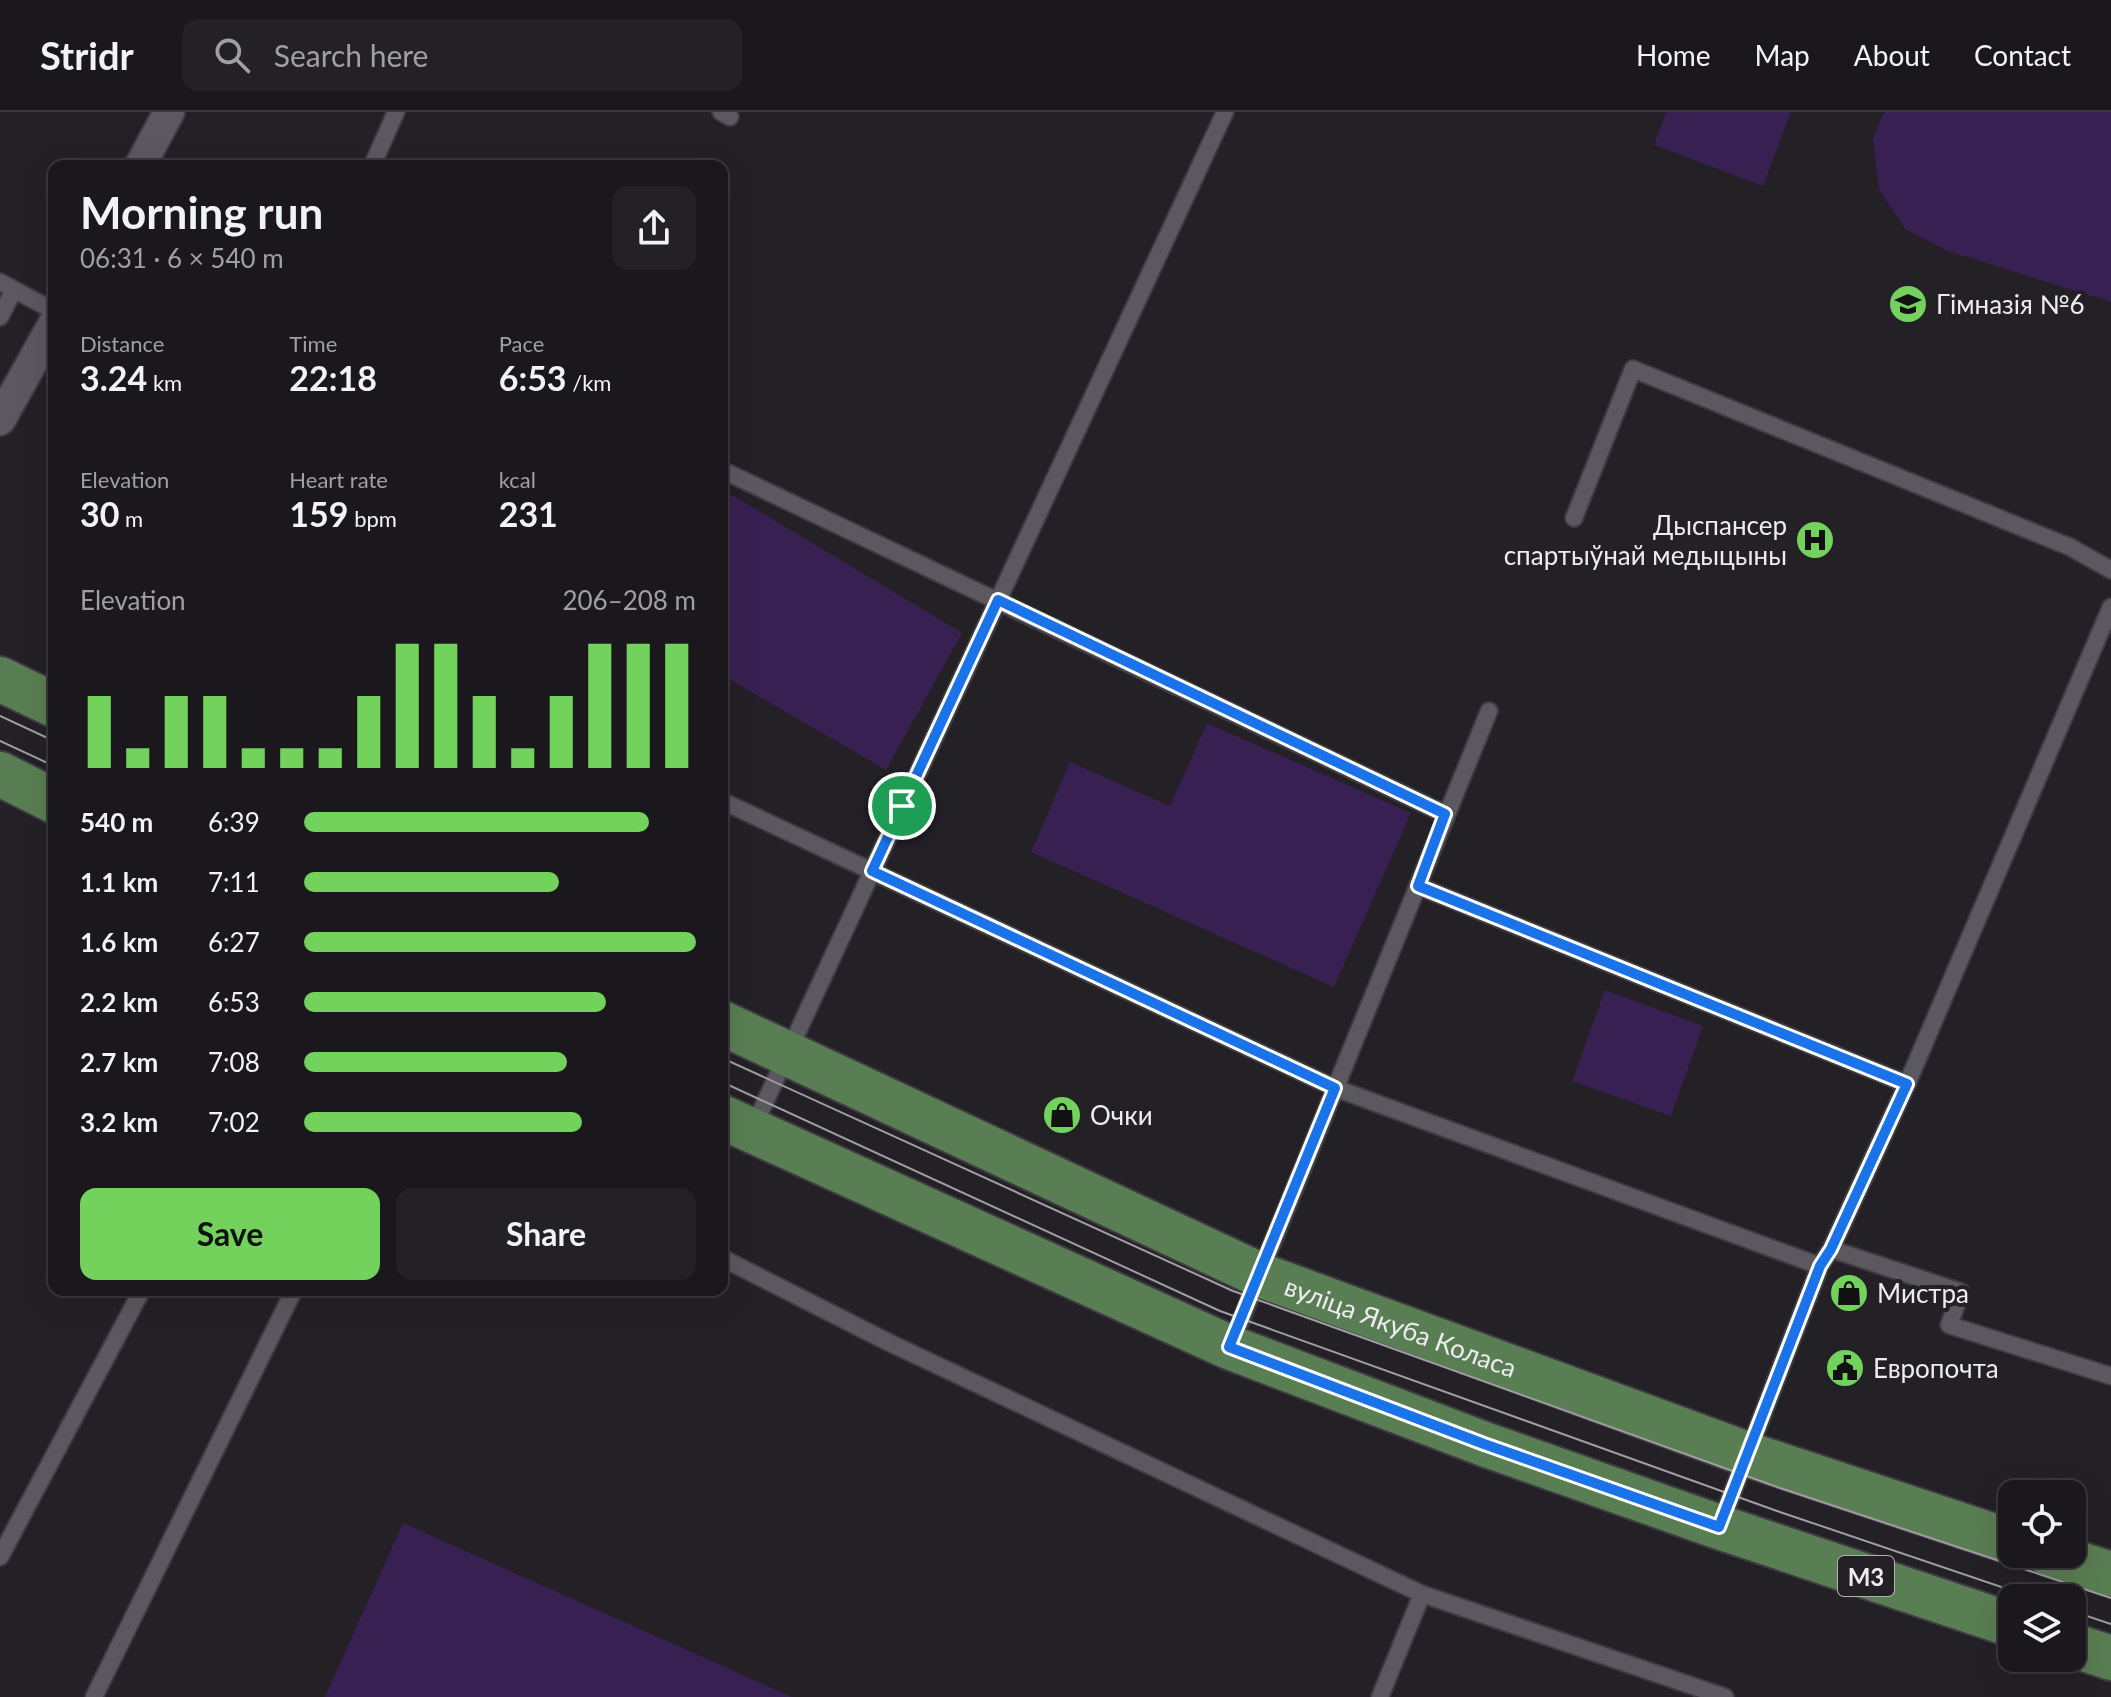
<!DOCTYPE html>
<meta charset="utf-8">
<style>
:root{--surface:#1a181c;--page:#232125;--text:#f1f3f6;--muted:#9fa0a3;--line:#38373b;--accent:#73d25c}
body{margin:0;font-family:Lato,sans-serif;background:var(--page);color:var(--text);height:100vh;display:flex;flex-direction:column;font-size:30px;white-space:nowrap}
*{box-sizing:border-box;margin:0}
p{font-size:26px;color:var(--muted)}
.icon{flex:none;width:44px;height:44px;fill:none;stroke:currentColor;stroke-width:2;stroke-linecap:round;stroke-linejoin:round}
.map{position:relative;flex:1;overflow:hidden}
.side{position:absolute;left:48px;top:48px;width:680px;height:1136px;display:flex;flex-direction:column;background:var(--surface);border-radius:16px;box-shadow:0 8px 32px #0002,0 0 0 2px var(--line)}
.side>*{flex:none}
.tools{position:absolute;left:1998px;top:1368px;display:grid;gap:16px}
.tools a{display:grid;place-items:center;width:88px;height:88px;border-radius:16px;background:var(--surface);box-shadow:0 8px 32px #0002,0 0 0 2px var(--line);font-size:40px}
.pin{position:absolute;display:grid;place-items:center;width:68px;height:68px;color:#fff;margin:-34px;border:4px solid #fff;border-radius:50%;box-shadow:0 2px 8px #0007}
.round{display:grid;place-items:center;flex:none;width:84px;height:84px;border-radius:16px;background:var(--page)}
.head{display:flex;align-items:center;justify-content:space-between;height:136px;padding:0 32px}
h1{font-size:44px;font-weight:700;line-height:60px}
.metrics{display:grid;grid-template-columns:repeat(3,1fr);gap:12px;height:136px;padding:8px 32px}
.metrics div{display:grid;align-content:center}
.metrics b{font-size:34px;font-weight:700}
.metrics small{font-size:22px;font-weight:400}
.metrics p{font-size:22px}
.chart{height:224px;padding:16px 32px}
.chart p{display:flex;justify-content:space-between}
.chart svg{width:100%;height:144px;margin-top:8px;stroke:var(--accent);stroke-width:6}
.action{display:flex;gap:16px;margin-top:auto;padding:16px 32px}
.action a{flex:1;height:92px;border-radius:16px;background:var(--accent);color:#111;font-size:32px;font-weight:700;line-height:92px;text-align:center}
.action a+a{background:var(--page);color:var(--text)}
ul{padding:0 32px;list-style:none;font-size:26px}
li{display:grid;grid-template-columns:128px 96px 1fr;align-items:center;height:60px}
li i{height:20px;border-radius:10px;background:var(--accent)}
header{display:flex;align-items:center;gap:48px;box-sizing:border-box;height:112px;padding:0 40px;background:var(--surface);border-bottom:2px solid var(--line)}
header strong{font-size:38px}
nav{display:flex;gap:44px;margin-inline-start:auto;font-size:28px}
.search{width:560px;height:72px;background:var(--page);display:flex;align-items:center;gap:20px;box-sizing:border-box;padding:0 28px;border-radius:16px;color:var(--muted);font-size:30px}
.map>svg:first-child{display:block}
</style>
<header>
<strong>Stridr</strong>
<div class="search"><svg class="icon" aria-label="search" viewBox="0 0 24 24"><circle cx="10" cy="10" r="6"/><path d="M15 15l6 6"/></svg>Search here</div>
<nav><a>Home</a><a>Map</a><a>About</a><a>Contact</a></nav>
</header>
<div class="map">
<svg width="2111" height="1585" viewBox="0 0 2111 1585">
<rect width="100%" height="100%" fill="#232026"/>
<path fill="#392052" d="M 1666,0 L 1791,0 L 1763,74 L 1654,33 Z
M 1884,0 L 2111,0 L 2111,190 L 1948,139 L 1905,117 L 1879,78 L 1873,27 Z
M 722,377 L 962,521 L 886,658 L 722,563 Z
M 1207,611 L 1411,701 L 1334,875 L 1031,740 L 1070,650 L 1170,694 Z
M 1605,878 L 1703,914 L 1671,1004 L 1572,969 Z
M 403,1411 L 792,1585 L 325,1585 Z"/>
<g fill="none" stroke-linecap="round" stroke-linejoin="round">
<g stroke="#3e3c41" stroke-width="20">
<path id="service" d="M 721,0 L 730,5
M 372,54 L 396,0
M 0,170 L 54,199
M 0,205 L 14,178
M 722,358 L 1445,702
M 1574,406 L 1633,257 L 2070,435 L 2111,458
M 722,689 L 1335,976 L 1820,1154
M 1418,774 L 1907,972
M 752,1018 L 1225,0
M 1831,1137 L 1961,1180 L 1949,1213 L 2111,1264
M 722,1146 L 890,1231 L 1422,1482 L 1725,1585
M 1230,1235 L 1489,599
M 1720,1413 L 1820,1154 L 1831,1137 L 1907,972 L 2111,495
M 0,1445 L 142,1178
M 94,1585 L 294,1178
M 1380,1585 L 1422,1482"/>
</g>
<g stroke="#3e3c41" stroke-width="34">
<path id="minor" d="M 140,54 L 169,0
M 0,308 L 54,211"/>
</g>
<g stroke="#3e3c41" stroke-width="48">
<g id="primary">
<path d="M 0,567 L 54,593"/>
<path d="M 0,662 L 54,689"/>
<path id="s1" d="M 722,911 L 1260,1163 L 1747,1342 L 2012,1430"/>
<path d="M 722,1005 L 1229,1235 L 1484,1332 L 1719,1415 L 2012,1513"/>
<path d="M 2049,1442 L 2111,1462"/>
<path d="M 2072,1533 L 2111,1546"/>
</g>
</g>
<use href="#service" stroke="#5b585f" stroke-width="16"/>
<use href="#minor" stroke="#5b585f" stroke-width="30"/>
<use href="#primary" stroke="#5a7e53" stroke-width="44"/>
<path stroke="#a09da3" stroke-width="2" d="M 0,604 L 54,629
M 0,629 L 54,654
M 722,946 L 1233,1179 L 1780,1376 L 2111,1486
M 722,970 L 1220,1199 L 1777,1399 L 2034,1486
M 2072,1499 L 2111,1512"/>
</g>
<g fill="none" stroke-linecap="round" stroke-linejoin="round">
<g stroke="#fff" stroke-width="16">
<path id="route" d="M 998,488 L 1445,702 L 1418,774 L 1907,972 L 1831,1137 L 1820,1154 L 1719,1415 L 1484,1332 L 1229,1235 L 1335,976 L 872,759 Z"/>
</g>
<use href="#route" stroke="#1a73e8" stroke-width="10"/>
</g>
<defs>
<g id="school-disc" transform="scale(2)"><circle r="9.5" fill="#73d25c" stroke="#232026"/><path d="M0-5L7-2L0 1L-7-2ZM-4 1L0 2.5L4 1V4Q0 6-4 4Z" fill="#111"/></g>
<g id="hospital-disc" transform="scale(2)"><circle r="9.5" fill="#73d25c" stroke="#232026"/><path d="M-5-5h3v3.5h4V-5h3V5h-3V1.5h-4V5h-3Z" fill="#111"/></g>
<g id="shop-disc" transform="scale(2)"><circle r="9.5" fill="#73d25c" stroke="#232026"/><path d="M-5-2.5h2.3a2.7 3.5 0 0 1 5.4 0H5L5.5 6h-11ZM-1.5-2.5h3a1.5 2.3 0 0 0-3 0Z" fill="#111"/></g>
<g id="civic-disc" transform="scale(2)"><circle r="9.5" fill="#73d25c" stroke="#232026"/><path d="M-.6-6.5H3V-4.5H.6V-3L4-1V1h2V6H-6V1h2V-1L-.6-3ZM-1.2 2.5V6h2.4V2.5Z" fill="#111"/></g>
</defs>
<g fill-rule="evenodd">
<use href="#school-disc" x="1908" y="192"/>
<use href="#hospital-disc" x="1815" y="428"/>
<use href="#shop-disc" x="1062" y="1003"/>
<use href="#shop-disc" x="1849" y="1181"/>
<use href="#civic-disc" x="1845" y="1256"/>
</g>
<g text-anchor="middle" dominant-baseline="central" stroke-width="8" stroke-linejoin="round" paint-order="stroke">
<rect fill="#232026" stroke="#b1afb4" stroke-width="2" x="1838" y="1444" width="56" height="40" rx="6"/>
<g font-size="24" font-weight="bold" fill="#eeecf1">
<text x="1866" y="1464">М3</text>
</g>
<g font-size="26" fill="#eeecf1" stroke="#232026" text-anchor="start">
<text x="1936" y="192">Гімназія №6</text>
<text x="1787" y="413" text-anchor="end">Дыспансер<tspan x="1787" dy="30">спартыўнай медыцыны</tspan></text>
<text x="1090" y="1003">Очки</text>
<text x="1877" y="1181">Мистра</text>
<text x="1873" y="1256">Европочта</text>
</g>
<g font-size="26" fill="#eeecf1" stroke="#232026">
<text stroke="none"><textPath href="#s1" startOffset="744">вуліца Якуба Коласа</textPath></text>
</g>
</g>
</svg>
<div class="tools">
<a><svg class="icon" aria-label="locate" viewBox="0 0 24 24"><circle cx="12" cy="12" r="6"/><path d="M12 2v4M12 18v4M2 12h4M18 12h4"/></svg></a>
<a><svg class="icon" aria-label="layers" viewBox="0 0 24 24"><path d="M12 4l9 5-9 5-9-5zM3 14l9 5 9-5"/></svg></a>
</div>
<div class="pin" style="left:902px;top:694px;background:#1e9e55"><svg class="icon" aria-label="arrive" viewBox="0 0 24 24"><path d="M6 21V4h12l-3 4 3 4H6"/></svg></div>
<section class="side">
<div class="head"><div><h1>Morning run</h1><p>06:31 · 6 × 540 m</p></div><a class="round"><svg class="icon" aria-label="share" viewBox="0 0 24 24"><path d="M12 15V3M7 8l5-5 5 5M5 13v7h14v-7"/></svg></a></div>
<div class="metrics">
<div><p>Distance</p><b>3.24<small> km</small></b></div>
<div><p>Time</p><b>22:18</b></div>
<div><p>Pace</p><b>6:53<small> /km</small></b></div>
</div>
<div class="metrics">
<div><p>Elevation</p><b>30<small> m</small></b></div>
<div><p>Heart rate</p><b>159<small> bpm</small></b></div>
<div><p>kcal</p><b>231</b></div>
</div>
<div class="chart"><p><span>Elevation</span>206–208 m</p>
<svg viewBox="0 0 160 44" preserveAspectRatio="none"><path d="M5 44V22M15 44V38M25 44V22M35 44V22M45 44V38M55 44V38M65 44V38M75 44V22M85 44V6M95 44V6M105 44V22M115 44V38M125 44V22M135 44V6M145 44V6M155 44V6"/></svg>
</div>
<ul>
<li><b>540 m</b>6:39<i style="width:88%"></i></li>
<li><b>1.1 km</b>7:11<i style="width:65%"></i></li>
<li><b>1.6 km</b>6:27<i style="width:100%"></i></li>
<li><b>2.2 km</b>6:53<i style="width:77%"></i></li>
<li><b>2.7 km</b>7:08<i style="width:67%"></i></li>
<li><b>3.2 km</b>7:02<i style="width:71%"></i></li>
</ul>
<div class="action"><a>Save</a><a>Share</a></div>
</section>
</div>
